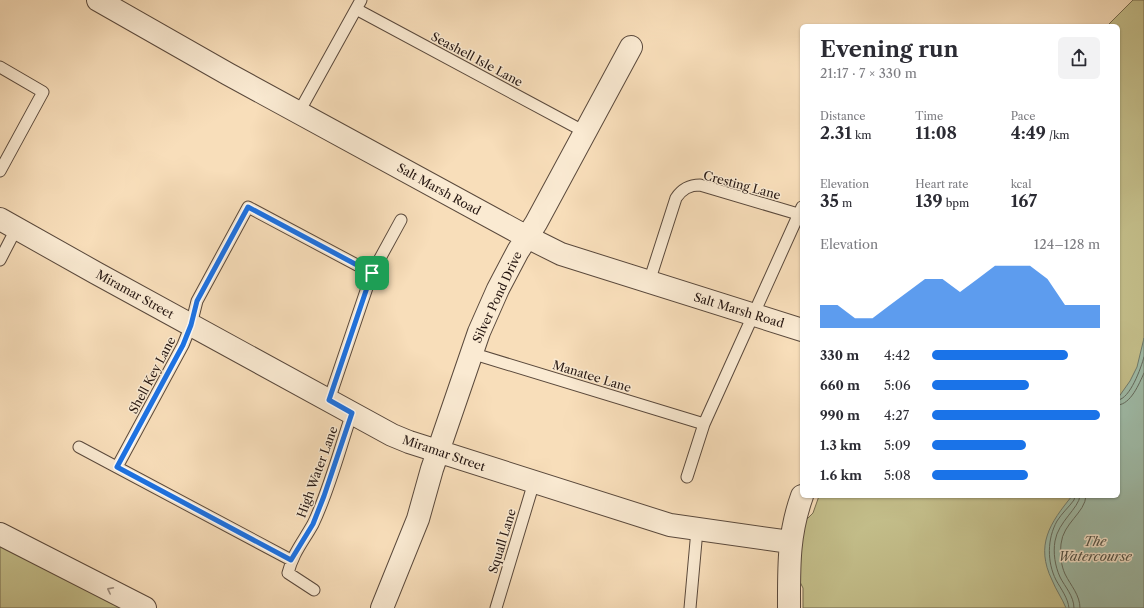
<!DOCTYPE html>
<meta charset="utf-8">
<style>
:root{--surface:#fff;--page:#f2f2f3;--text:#2b2b33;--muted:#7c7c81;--accent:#1a73e8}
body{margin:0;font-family:"Libre Caslon Text",serif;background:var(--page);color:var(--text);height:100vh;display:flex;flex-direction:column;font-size:15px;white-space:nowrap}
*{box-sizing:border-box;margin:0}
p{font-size:13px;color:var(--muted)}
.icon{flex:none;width:22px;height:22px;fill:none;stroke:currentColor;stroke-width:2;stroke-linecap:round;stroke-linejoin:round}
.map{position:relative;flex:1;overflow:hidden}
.sheet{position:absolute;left:800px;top:24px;width:320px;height:474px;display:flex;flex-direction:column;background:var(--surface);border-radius:6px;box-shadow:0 1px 3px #0004}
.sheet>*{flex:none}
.pin{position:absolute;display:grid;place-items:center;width:34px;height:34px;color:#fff;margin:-17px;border-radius:8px;box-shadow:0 2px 6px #0006}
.round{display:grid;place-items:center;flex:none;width:42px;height:42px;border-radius:6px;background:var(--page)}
.head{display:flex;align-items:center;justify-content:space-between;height:68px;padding:0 20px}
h1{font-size:22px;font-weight:700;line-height:30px}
.metrics{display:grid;grid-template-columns:repeat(3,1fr);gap:6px;height:68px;padding:4px 20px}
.metrics div{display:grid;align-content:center}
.metrics b{font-size:17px;font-weight:700}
.metrics small{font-size:11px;font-weight:400}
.metrics p{font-size:11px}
.chart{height:112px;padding:8px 20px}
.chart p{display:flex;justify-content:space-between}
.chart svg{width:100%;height:72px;margin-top:4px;fill:var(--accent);opacity:.7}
ul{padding:0 20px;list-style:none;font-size:13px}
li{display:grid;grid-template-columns:64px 48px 1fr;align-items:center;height:30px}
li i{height:10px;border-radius:5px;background:var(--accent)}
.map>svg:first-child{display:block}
</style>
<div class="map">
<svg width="1144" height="608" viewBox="0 0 1144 608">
<rect width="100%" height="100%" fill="#f8deba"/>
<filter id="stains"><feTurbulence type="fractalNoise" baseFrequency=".005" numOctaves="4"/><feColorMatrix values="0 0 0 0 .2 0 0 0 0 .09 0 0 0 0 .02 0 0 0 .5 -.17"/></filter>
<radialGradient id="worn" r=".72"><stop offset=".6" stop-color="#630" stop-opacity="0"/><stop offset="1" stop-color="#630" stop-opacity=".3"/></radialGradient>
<path fill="#c4bf8b" stroke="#756b4e" d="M 1133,0 L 1144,0 L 1144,608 L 803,608 L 803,588 L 799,580 L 801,547 L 805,521 L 813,513 L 819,496 L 1118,496 L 1118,26 L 1107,26 Z
M 0,543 L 125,608 L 0,608 Z"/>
<path fill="#9fbdaa" stroke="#6f7b6d" d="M 1144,338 L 1144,608 L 1066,608 C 1062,598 1056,590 1052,580 C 1035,545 1050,523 1072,496 L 1118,496 L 1118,398 L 1130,381 L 1137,367 Z"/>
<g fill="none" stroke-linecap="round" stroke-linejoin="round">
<path stroke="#626a5e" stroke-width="1" d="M 1118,400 C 1130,399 1141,368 1144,357
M 1118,405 C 1131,404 1139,384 1144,373
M 1069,608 C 1068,598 1061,589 1056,580 C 1047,562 1047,539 1057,521 C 1062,513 1069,507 1074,500 L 1075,496
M 1074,608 C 1074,596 1065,587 1060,577 C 1055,566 1053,553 1055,541 C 1058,522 1079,508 1080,496
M 1080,608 C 1080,595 1071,586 1065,574 C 1061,565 1060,555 1061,544 C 1063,523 1085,513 1086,496"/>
<g stroke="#5a493c" stroke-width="13">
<path id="service" d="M 356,9 L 585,132
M 0,67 L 43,92 L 0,171
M 299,112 L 361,0
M 0,260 L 16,229
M 649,282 L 676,198 C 682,189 689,185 700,185 L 798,214
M 471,353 L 704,424
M 329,400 L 372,273 L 401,220
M 79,447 L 291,560
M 117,467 L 183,345 L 191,325 L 197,301 L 248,207 L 372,273
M 687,477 L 704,424 L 802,207
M 314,590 L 288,573 C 293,553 303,542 313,524 C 329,491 340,448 352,413
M 496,608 L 534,482
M 690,608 L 697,530"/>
</g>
<g stroke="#5a493c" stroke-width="24">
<path id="minor" d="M 98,0 L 228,74 L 527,237 L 561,254 L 802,330
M 0,219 L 96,273 L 392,435 L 409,442 L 670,525 L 790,542
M 382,608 L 418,519 L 432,469 L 479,332 L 498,289 L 518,251 L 536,223 L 631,47
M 789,608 C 789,568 788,535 802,496"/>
</g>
<g stroke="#5a493c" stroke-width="24">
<path id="tertiary" d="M 0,534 L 145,608"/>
</g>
<use href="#service" stroke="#faead2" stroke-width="11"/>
<use href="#minor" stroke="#faead2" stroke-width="22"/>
<use href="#tertiary" stroke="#faead2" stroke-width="22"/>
</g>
<defs><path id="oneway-chevron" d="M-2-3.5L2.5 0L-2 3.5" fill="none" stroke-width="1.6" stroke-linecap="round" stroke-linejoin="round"/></defs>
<use stroke="#9b8b7c" href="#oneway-chevron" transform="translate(110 590) rotate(-153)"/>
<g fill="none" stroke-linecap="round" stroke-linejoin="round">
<g stroke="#fff" stroke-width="8">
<path id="route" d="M 248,207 L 372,273 L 329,400 L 352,413 L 324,496 L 313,524 L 291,560 L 117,467 L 183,345 L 191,325 L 197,301 Z"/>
</g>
<use href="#route" stroke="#1a73e8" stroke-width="5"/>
</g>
<g text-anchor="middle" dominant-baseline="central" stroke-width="3" stroke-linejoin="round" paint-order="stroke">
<g font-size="12" fill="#261712" stroke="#faead2">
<text transform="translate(477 59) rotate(28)">Seashell Isle Lane</text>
<text transform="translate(742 185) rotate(15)">Cresting Lane</text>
<text transform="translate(439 189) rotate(29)">Salt Marsh Road</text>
<text transform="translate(135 294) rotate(29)">Miramar Street</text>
<text transform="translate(497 297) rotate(-65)">Silver Pond Drive</text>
<text transform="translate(739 310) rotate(17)">Salt Marsh Road</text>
<text transform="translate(152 375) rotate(-62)">Shell Key Lane</text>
<text transform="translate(592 376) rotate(17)">Manatee Lane</text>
<text transform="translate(444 453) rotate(19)">Miramar Street</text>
<text transform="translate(317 472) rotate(-70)">High Water Lane</text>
<text transform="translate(502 541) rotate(-73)">Squall Lane</text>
</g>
<g font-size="13" font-style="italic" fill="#505147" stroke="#faead2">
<text x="1095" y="541">The<tspan x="1095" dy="15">Watercourse</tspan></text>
</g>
</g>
<rect width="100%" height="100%" filter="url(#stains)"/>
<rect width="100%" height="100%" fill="url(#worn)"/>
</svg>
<div class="pin" style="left:372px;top:273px;background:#1e9e55"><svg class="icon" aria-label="arrive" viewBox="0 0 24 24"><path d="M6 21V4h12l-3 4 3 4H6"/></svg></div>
<section class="sheet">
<div class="head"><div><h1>Evening run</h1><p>21:17 · 7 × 330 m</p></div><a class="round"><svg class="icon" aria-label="share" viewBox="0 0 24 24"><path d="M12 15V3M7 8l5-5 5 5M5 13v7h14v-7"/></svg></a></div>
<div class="metrics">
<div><p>Distance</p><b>2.31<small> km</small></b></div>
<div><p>Time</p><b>11:08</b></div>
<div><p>Pace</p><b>4:49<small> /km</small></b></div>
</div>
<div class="metrics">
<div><p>Elevation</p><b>35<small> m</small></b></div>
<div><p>Heart rate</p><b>139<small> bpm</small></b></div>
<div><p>kcal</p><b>167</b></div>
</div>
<div class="chart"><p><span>Elevation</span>124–128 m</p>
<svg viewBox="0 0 160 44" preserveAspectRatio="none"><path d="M0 44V30L10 30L20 38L30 38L40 30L50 22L60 14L70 14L80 22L90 14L100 6L110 6L120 6L130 14L140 30L150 30L160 30V44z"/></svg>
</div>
<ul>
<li><b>330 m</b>4:42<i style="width:81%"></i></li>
<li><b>660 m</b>5:06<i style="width:58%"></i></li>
<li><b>990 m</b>4:27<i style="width:100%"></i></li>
<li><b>1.3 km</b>5:09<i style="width:56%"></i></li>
<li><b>1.6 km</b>5:08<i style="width:57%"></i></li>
</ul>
</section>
</div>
